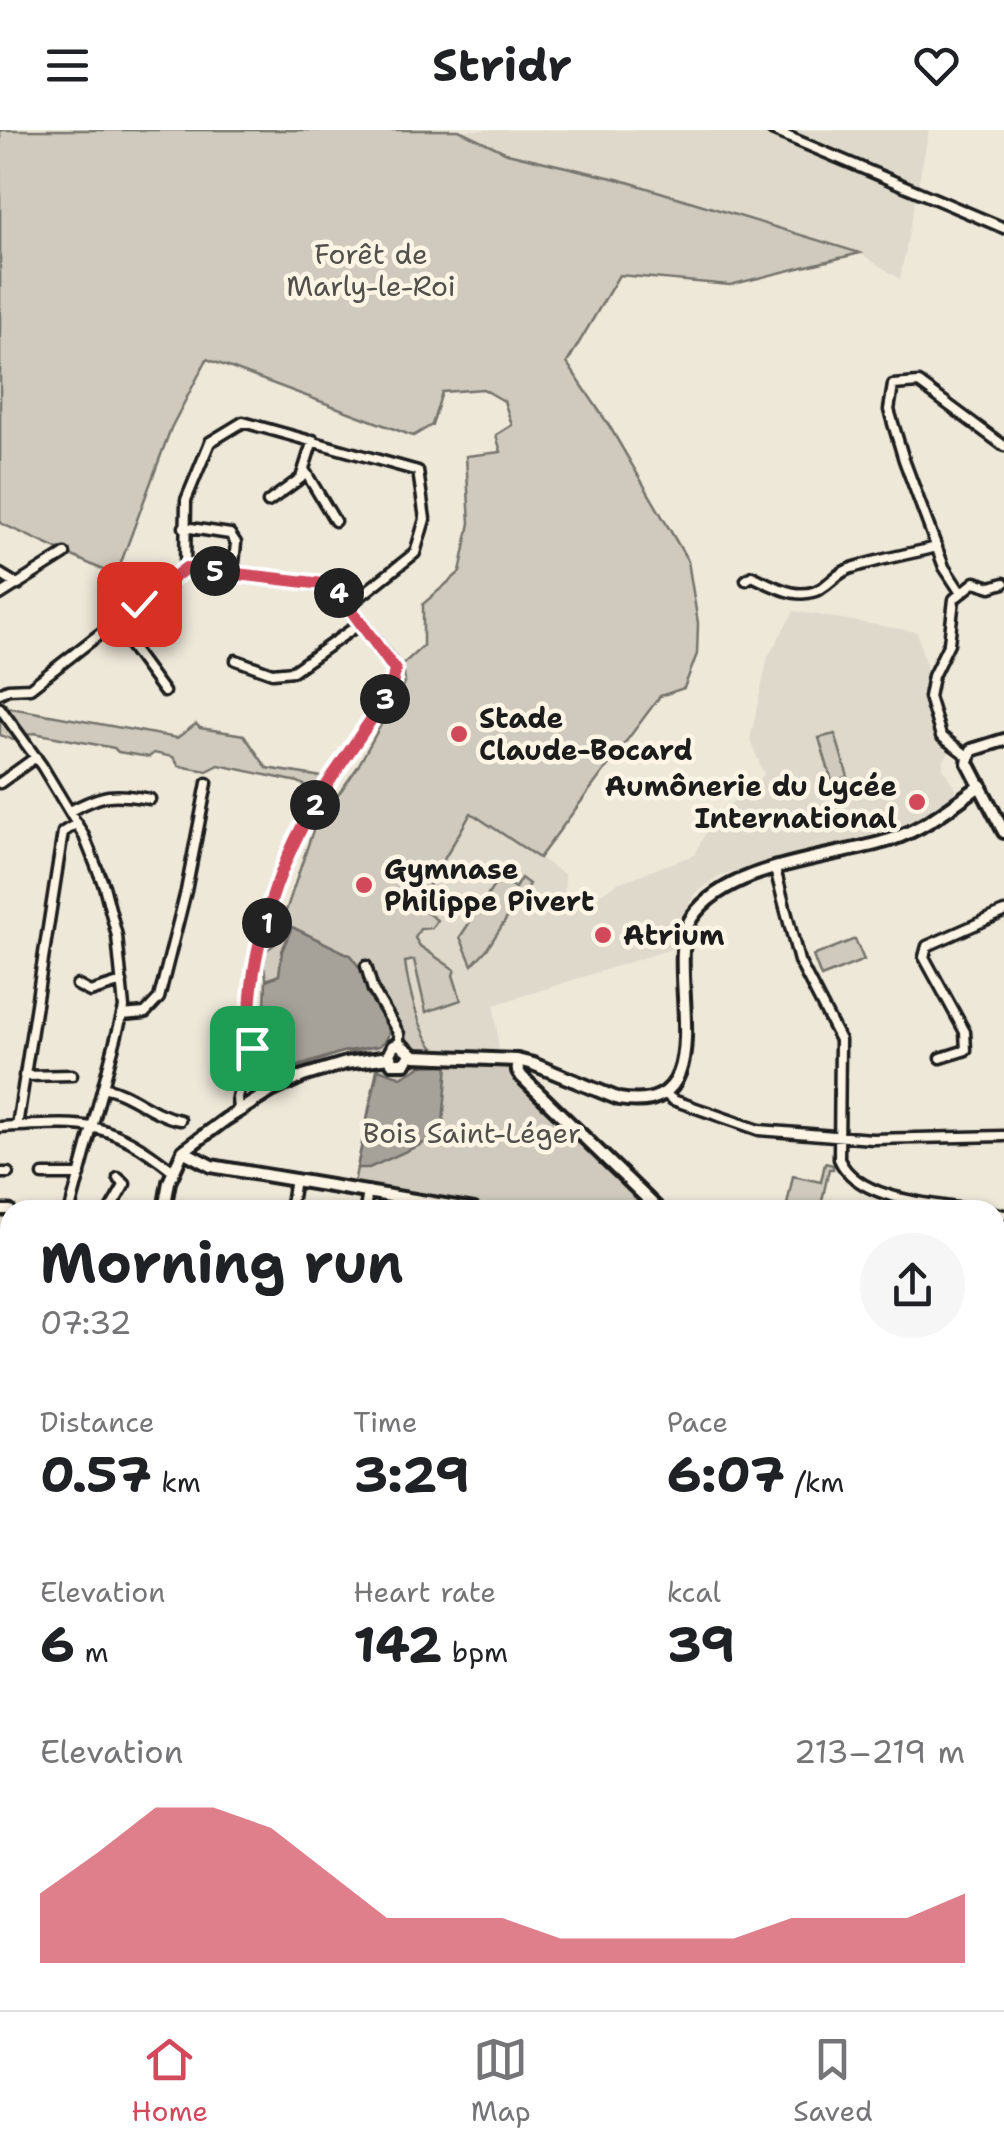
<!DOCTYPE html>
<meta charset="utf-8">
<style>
:root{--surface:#fff;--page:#f6f6f6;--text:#202124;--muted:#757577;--line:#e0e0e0;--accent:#d1495b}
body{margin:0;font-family:"Shantell Sans",sans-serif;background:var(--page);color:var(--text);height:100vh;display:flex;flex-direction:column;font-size:38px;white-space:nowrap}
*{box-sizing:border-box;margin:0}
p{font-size:32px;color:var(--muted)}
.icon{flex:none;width:55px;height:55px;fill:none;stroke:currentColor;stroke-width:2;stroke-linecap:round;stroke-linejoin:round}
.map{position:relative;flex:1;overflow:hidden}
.panel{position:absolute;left:0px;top:1070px;width:1005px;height:810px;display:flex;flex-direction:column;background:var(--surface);border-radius:30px 30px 0 0;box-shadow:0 2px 8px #0004}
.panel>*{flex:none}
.pin{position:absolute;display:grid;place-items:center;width:85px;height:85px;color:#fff;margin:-42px;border-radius:20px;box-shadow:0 5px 15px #0006}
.km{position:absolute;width:50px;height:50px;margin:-25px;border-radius:50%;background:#222;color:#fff;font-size:28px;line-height:50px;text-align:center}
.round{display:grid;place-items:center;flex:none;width:105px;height:105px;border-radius:52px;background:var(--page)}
.summary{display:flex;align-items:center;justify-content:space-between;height:170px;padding:0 40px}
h1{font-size:55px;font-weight:700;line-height:75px}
.figures{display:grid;grid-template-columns:repeat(3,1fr);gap:15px;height:170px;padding:10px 40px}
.figures div{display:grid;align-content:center}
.figures b{font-size:50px;font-weight:700}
.figures small{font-size:28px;font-weight:400}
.figures p{font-size:28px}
.chart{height:280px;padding:20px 40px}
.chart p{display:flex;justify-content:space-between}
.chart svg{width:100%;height:180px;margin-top:10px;fill:var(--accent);opacity:.7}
header{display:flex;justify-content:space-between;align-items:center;height:130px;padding:0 40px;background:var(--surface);font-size:45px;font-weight:700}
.dock{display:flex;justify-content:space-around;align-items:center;height:140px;border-top:2px solid var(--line);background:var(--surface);font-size:28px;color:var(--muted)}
.dock a{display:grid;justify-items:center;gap:5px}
.dock .selected{color:var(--accent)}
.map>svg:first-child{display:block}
</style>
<header><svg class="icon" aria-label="menu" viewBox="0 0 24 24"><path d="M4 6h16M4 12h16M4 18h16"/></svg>Stridr<svg class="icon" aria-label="heart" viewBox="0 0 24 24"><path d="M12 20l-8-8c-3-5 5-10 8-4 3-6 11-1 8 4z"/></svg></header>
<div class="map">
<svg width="1004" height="1880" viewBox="0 0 1004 1880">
<rect width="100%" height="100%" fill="#eee8d9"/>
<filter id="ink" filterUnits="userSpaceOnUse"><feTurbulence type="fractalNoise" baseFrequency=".01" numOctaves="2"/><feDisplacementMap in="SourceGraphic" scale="20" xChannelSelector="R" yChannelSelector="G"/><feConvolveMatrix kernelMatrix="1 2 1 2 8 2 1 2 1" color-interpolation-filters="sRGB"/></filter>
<g filter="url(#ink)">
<path fill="#ded9cb" d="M 459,0 L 929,0 L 900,149 L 860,123 L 621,50 L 507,23 Z
M 794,481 L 917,502 L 928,544 L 924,567 L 930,590 L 937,603 L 953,618 L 943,631 L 943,638 L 956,660 L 954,665 L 926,684 L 894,699 L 720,746 L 696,763 L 681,786 L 674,818 L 494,875 L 499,919 L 481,925 L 437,921 L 429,914 L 408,851 L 403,816 L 412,784 L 472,682 L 565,745 L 564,771 L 577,779 L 618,753 L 694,725 L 713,689 L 764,645 L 750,610 L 768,527 Z
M 678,1870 L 764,1870 L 764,1880 L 679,1880 Z"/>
<path fill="#cfcabd" stroke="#76736c" stroke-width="2.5" d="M 0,0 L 459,0 L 507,23 L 621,50 L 860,123 L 730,155 L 619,145 L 567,233 L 610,297 L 688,431 L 698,493 L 697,524 L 684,558 L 660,566 L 539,728 L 471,683 L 417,776 L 437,790 L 432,798 L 420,799 L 415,808 L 420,816 L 455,840 L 453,845 L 461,870 L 426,882 L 414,830 L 405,832 C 408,856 419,905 437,921 L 342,922 L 282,944 L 267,944 C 251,909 277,866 262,833 L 265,821 L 275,814 L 313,700 L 357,638 L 405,551 L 402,535 L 423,516 L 423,474 L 460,442 L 470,393 L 466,326 L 501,322 L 496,305 L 512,295 L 504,271 L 483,259 L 442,262 L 432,295 L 413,306 L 207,229 L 171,298 L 116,446 L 0,393 Z
M 0,576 L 177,608 L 196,594 L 200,598 L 244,605 L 267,638 L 328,648 L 318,662 L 298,652 L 219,635 L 207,641 L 179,636 L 173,627 L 154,623 L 149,627 L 118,622 L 114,618 L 34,603 L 13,610 L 0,605 Z
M 835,604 L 848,647 L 832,651 L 819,608 Z
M 499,748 L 515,758 L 521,748 L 529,754 L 487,819 L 472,835 L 460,807 Z
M 855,809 L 864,830 L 821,847 L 813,826 Z
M 378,934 L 511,934 L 521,953 L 652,1080 L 490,1080 L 450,1069 L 354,1053 Z
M 825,1033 L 833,1035 L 833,1039 L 829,1039 L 820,1080 L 786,1080 L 793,1046 L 821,1052 Z"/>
<path fill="#a7a299" stroke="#6f6c67" stroke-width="2.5" d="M 292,797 L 350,825 L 363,842 L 367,860 L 390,896 L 387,909 L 379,916 L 342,922 L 271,945 L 264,938 L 263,929 L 266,850 L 279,845 L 282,821 Z
M 448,935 L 442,1005 L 369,1038 L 357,1038 L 378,939 L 401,947 L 421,936 Z"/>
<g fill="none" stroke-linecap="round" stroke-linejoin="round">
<g stroke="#1c1c1c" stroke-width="15">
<path id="street" d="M 772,0 L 1004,98
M 305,341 L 335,391
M 268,372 L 301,348 L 313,310
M 184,397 L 230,404 L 236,413 L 233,443
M 185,438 L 186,370 L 210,312 L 243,292 L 418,341 L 425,389 L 415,423 L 348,476
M 0,444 L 18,455
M 746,450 L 752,446 C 775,457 803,474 826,455 C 835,448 841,441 852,438 C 880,429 909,424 937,417
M 961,463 L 944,437 L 904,330 L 889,280 L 893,255 L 919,253 L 1004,316
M 0,465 L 65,424
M 114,494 L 164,562
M 236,530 L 272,543 L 293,541 L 361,493
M 0,563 L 8,559 L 30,558 L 185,438 L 335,457 L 391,531 L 395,540 L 391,560 C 367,597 341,633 318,670 C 270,747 229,878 261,967
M 0,578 L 42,636 L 84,706 L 104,756 L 117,806 L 124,878 L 70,1080
M 969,627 L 941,606 L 929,567 L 933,546 L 949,513 L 954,469 L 975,452 L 991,457 L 1004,453
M 0,653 L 36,627
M 70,681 C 105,663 111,663 150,669
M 775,739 L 799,831 L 840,910 L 839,1029 C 857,1070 932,1074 972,1080
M 366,836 L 373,860 L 399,904 L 399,914
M 77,855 L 90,862 L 122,852
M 122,885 L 145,883 L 159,868 L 186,761 L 207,653
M 941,928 L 966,920 L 965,902 L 924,827 L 927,816 L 1004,782
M 24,946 L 72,945
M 103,957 C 132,963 152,985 180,990
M 664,963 L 673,970 L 759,1000 L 872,1009 L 1004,1006
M 238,981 L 237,967 L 245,938 L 246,903
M 17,996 L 63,702 L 77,693
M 0,997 C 82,993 104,987 172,1040
M 0,1043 L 8,1043
M 43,1045 L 80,1045
M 0,1080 L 10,1080
M 110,1080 L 125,1054 L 118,1048
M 290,1080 L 295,1049
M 365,1080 L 368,1061
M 995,1083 L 1004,1085
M 0,1108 L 10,1122
M 0,1145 L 10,1138
M 0,1296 L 10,1298
M 995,1445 L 1004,1443
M 0,1493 L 10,1494
M 995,1506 L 1004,1506
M 995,1670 L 1004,1668
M 10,1696 L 4,1701 L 10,1730
M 0,1800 L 10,1799
M 995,1822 L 1004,1822
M 202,1870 L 207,1880
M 281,1870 L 286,1880
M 579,1870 L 580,1880
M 772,1870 L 773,1880
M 926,1870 L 927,1880
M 376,1880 L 381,1870
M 467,1880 L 473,1870"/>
</g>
<g stroke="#1c1c1c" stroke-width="18">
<path id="secondary" d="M 969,627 L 968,633 L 1004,702
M 969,627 L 972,620 L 1004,610
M 410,925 L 405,933 L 392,933 L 389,924 L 393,916 L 399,914 L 415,926 L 517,930 L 533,934 L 619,969 C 730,988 660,832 692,787 C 730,733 831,729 890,710 C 924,699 952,676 981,655
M 517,930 L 518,941 L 522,947 L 659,1080
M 183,1021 L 211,1036 L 474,1080
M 164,1080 L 169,1052 L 183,1021 L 226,989 L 271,961 L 303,946 L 346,933 L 389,927
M 995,1186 L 1004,1188
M 995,1324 L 1004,1332
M 995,1420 L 1004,1419
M 0,1834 L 10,1815"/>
</g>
<use href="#street" stroke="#fcf5e5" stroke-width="8"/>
<use href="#secondary" stroke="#fcf5e5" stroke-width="10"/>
<path stroke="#1c1c1c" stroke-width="2.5" d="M 995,1479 L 1004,1478
M 437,1880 L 442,1870"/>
</g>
</g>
<g fill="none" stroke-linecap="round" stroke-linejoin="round" filter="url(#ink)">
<g stroke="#fff" stroke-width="20">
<path id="route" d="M 139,474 L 186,438 L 323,454 L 335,458 L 395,540 L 391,560 C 367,597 341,632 318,669 C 276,736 242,840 252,918"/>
</g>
<use href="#route" stroke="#d1495b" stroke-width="12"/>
</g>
<g fill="#d1495b" stroke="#fcf5e5" stroke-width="4">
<circle cx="459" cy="604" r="10"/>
<circle cx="917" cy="672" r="10"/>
<circle cx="364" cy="755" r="10"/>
<circle cx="603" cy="805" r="10"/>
</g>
<g text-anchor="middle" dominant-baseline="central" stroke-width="9" stroke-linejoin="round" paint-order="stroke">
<g font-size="28" fill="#52504c" stroke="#fcf5e5">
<text x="371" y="124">Forêt de<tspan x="371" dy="32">Marly-le-Roi</tspan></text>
<text x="472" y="1003">Bois Saint-Léger</text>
</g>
<g font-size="28" font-weight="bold" fill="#1c1c1c" stroke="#fcf5e5" text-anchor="start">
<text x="479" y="588">Stade<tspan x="479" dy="32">Claude-Bocard</tspan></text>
<text x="897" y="656" text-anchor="end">Aumônerie du Lycée<tspan x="897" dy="32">International</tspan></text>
<text x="384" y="739">Gymnase<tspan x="384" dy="32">Philippe Pivert</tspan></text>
<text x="623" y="805">Atrium</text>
</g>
</g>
</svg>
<div class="pin" style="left:252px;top:918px;background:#1e9e55"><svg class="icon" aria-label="arrive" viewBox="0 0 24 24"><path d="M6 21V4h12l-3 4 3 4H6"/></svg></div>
<div class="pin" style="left:139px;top:474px;background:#d93025"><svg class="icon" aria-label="check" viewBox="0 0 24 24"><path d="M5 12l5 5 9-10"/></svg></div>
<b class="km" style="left:267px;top:793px">1</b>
<b class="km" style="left:315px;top:675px">2</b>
<b class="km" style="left:385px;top:569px">3</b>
<b class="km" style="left:339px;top:463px">4</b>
<b class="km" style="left:215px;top:441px">5</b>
<section class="panel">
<div class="summary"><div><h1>Morning run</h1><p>07:32</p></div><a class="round"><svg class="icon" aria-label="share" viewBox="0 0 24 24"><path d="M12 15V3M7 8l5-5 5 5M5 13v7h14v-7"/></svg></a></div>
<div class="figures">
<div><p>Distance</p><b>0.57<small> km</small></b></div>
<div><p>Time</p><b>3:29</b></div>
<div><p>Pace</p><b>6:07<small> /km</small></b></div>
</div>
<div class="figures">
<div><p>Elevation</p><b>6<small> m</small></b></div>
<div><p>Heart rate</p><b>142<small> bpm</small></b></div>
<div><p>kcal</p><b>39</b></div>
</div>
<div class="chart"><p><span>Elevation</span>213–219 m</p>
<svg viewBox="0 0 160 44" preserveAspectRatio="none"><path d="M0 44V27L10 17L20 6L30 6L40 11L50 22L60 33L70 33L80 33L90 38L100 38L110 38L120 38L130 33L140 33L150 33L160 27V44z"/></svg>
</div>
</section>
</div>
<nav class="dock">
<a class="selected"><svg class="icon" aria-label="home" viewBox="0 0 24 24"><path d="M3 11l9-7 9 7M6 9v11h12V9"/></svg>Home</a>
<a><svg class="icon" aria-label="map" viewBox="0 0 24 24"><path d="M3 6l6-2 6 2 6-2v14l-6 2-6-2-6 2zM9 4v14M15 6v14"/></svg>Map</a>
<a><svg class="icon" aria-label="saved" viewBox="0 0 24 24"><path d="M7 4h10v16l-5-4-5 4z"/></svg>Saved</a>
</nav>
